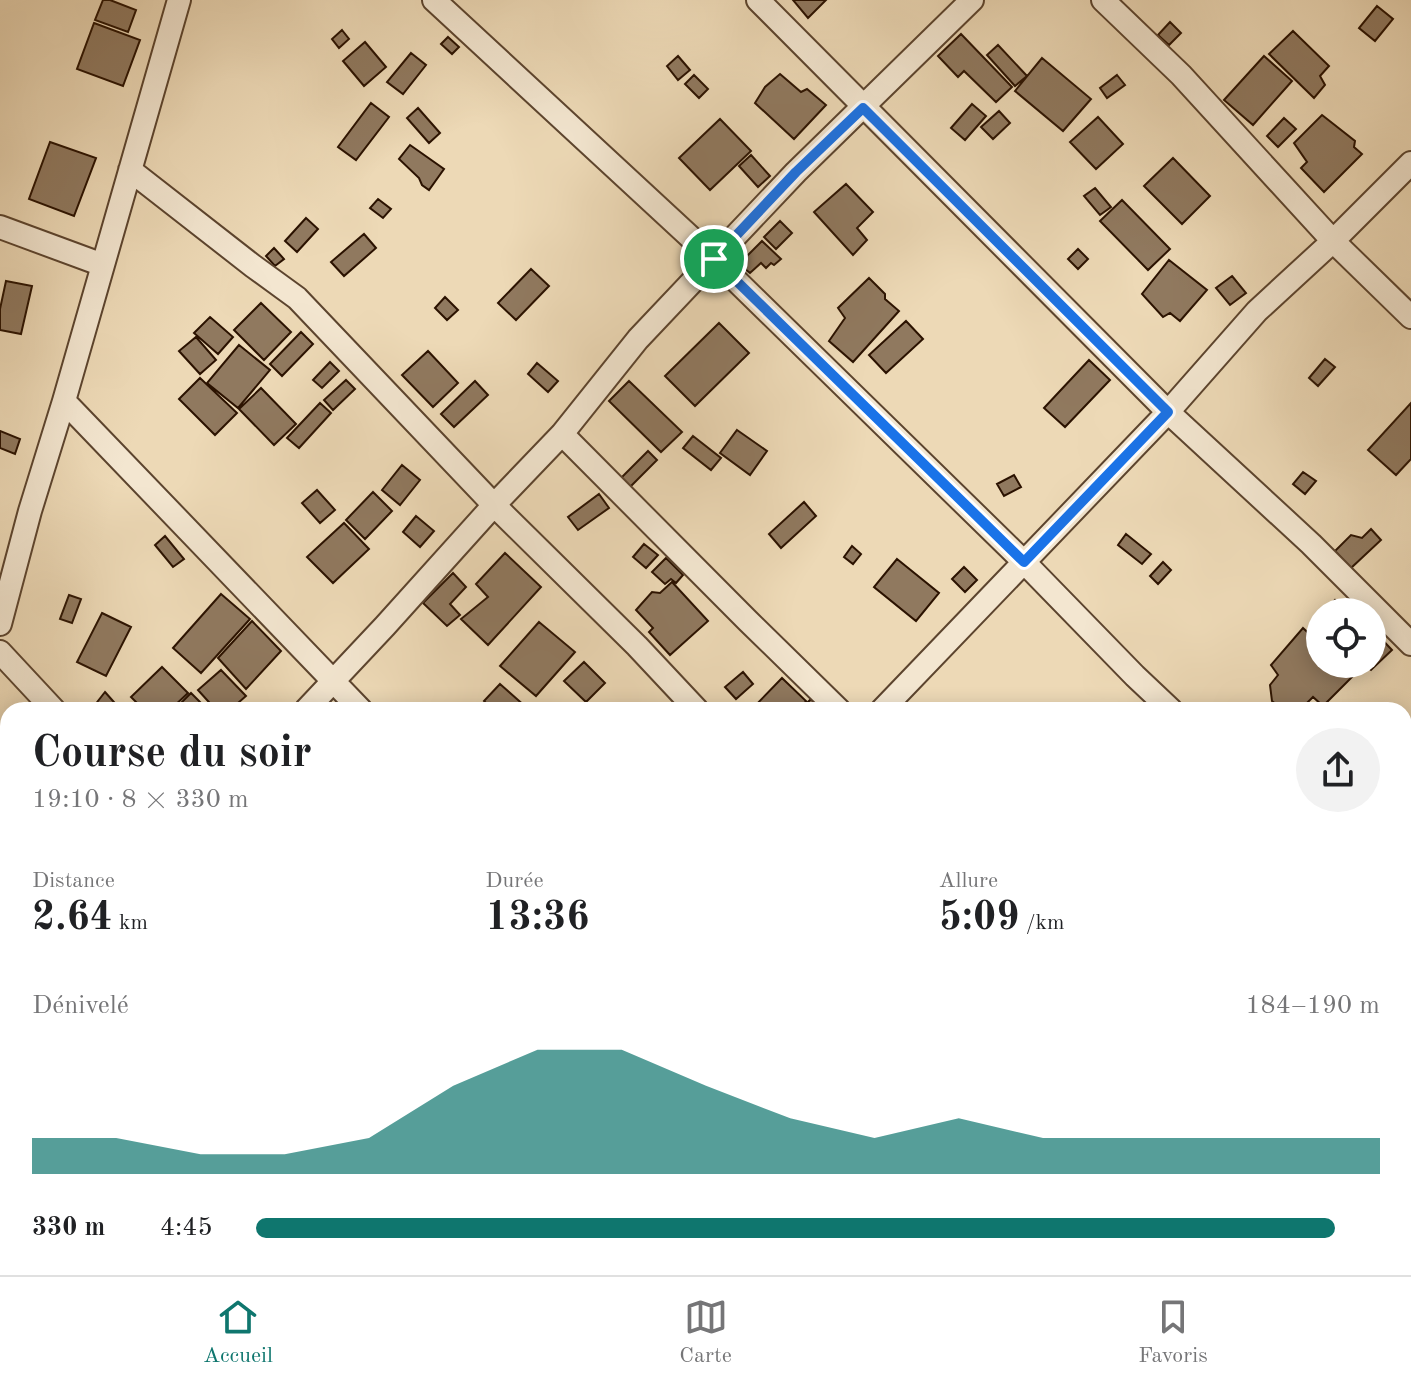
<!DOCTYPE html>
<html lang="fr">
<meta charset="utf-8">
<style>
:root{--surface:#fff;--page:#f2f2f2;--text:#202124;--muted:#757577;--line:#e0e0e0;--accent:#0f766e}
body{margin:0;font-family:"Old Standard TT",serif;background:var(--page);color:var(--text);height:100vh;display:flex;flex-direction:column;font-size:30px;white-space:nowrap}
*{box-sizing:border-box;margin:0}
p{font-size:26px;color:var(--muted)}
.icon{flex:none;width:44px;height:44px;fill:none;stroke:currentColor;stroke-width:2;stroke-linecap:round;stroke-linejoin:round}
.map{position:relative;flex:1;overflow:hidden}
.panel{position:absolute;left:0px;top:702px;width:1412px;height:574px;display:flex;flex-direction:column;background:var(--surface);border-radius:24px 24px 0 0;box-shadow:0 4px 20px #0003}
.panel>*{flex:none}
.controls{position:absolute;left:1306px;top:598px;display:grid;gap:16px}
.controls a{display:grid;place-items:center;width:80px;height:80px;border-radius:50%;background:var(--surface);box-shadow:0 4px 20px #0003;font-size:40px}
.pin{position:absolute;display:grid;place-items:center;width:68px;height:68px;color:#fff;margin:-34px;border:4px solid #fff;border-radius:50%;box-shadow:0 2px 8px #0007}
.round{display:grid;place-items:center;flex:none;width:84px;height:84px;border-radius:42px;background:var(--page)}
.headline{display:flex;align-items:center;justify-content:space-between;height:136px;padding:0 32px}
h1{font-size:44px;font-weight:700;line-height:60px}
.metrics{display:grid;grid-template-columns:repeat(3,1fr);gap:12px;height:136px;padding:8px 32px}
.metrics div{display:grid;align-content:center}
.metrics b{font-size:40px;font-weight:700}
.metrics small{font-size:22px;font-weight:400}
.metrics p{font-size:22px}
.chart{height:224px;padding:16px 32px}
.chart p{display:flex;justify-content:space-between}
.chart svg{width:100%;height:144px;margin-top:8px;fill:var(--accent);opacity:.7}
ul{padding:0 32px;list-style:none;font-size:26px}
li{display:grid;grid-template-columns:128px 96px 1fr;align-items:center;height:60px}
li i{height:20px;border-radius:10px;background:var(--accent)}
.tabs{display:flex;justify-content:space-around;align-items:center;height:112px;border-top:2px solid var(--line);background:var(--surface);font-size:22px;color:var(--muted)}
.tabs a{display:grid;justify-items:center;gap:4px}
.tabs .on{color:var(--accent)}
.map>svg:first-child{display:block}
</style>
<div class="map">
<svg width="1411" height="1275" viewBox="0 0 1411 1275">
<rect width="100%" height="100%" fill="#edd9b6"/>
<filter id="stains"><feTurbulence type="fractalNoise" baseFrequency=".0025" numOctaves="4"/><feColorMatrix values="0 0 0 0 .2 0 0 0 0 .09 0 0 0 0 .02 0 0 0 .5 -.17"/></filter>
<radialGradient id="worn" r=".72"><stop offset=".6" stop-color="#630" stop-opacity="0"/><stop offset="1" stop-color="#630" stop-opacity=".3"/></radialGradient>
<path fill="#90795f" stroke="#2b1200" stroke-width="2" d="M 103,0 L 110,0 L 136,10 L 128,32 L 95,20 Z
M 793,0 L 826,0 L 808,18 Z
M 1377,6 L 1393,19 L 1375,41 L 1359,28 Z
M 1170,22 L 1181,33 L 1169,45 L 1158,35 Z
M 94,23 L 140,40 L 123,86 L 77,69 Z
M 342,30 L 349,39 L 339,48 L 332,39 Z
M 1293,31 L 1329,66 L 1320,76 L 1325,85 L 1314,98 L 1269,54 Z
M 961,34 L 1012,87 L 996,102 L 964,71 L 958,77 L 938,56 Z
M 448,37 L 459,47 L 452,54 L 441,44 Z
M 365,42 L 386,67 L 364,86 L 343,61 Z
M 998,45 L 1027,76 L 1015,86 L 987,55 Z
M 411,53 L 426,65 L 403,94 L 387,82 Z
M 678,56 L 690,70 L 678,80 L 667,66 Z
M 1264,56 L 1292,81 L 1253,125 L 1224,100 Z
M 1042,58 L 1091,99 L 1063,131 L 1015,91 Z
M 780,74 L 801,92 L 807,89 L 826,105 L 794,139 L 755,103 L 765,87 Z
M 694,75 L 708,89 L 699,98 L 685,84 Z
M 1117,75 L 1125,85 L 1107,98 L 1100,88 Z
M 371,103 L 389,117 L 356,160 L 338,147 Z
M 972,104 L 986,116 L 965,140 L 951,128 Z
M 418,108 L 440,133 L 429,143 L 407,118 Z
M 999,111 L 1010,123 L 993,139 L 981,127 Z
M 1322,115 L 1355,141 L 1354,147 L 1362,154 L 1324,192 L 1301,168 L 1307,162 L 1294,143 Z
M 1098,117 L 1123,144 L 1096,169 L 1070,142 Z
M 1284,118 L 1296,129 L 1278,147 L 1267,136 Z
M 720,119 L 751,151 L 710,190 L 679,158 Z
M 50,142 L 96,158 L 74,216 L 29,199 Z
M 410,145 L 444,169 L 429,190 L 422,185 L 419,178 L 399,159 Z
M 751,155 L 770,176 L 758,187 L 739,166 Z
M 1173,158 L 1210,196 L 1182,224 L 1144,186 Z
M 846,184 L 873,212 L 857,228 L 867,240 L 853,255 L 814,212 Z
M 1095,188 L 1111,207 L 1100,215 L 1084,196 Z
M 378,199 L 391,209 L 383,218 L 370,208 Z
M 1122,200 L 1170,249 L 1148,270 L 1100,221 Z
M 306,218 L 318,229 L 297,252 L 285,241 Z
M 780,221 L 792,233 L 776,249 L 764,237 Z
M 364,234 L 376,248 L 344,276 L 331,262 Z
M 762,241 L 781,259 L 774,265 L 771,263 L 766,268 L 761,263 L 750,273 L 739,264 Z
M 274,248 L 284,259 L 275,266 L 266,256 Z
M 1078,249 L 1088,259 L 1078,269 L 1068,259 Z
M 1169,260 L 1207,290 L 1180,321 L 1170,313 L 1163,317 L 1142,294 Z
M 531,269 L 549,286 L 516,320 L 498,303 Z
M 1232,276 L 1246,293 L 1230,305 L 1216,288 Z
M 869,278 L 885,294 L 885,299 L 899,311 L 853,362 L 829,341 L 845,318 L 838,308 Z
M 6,281 L 32,286 L 21,334 L 0,330 L 0,309 Z
M 445,297 L 458,310 L 447,320 L 435,308 Z
M 261,303 L 291,332 L 264,360 L 234,330 Z
M 210,317 L 233,337 L 218,354 L 194,333 Z
M 906,321 L 923,339 L 886,373 L 869,355 Z
M 719,323 L 749,353 L 695,406 L 665,376 Z
M 301,332 L 313,344 L 282,376 L 270,364 Z
M 196,337 L 216,360 L 200,374 L 179,351 Z
M 239,345 L 270,370 L 238,408 L 207,383 Z
M 428,351 L 458,383 L 433,407 L 402,375 Z
M 1325,359 L 1335,367 L 1318,386 L 1309,378 Z
M 1089,360 L 1110,380 L 1065,427 L 1044,408 Z
M 330,362 L 339,371 L 322,388 L 313,380 Z
M 537,363 L 558,381 L 548,392 L 528,374 Z
M 200,378 L 237,413 L 215,435 L 179,399 Z
M 346,380 L 355,389 L 333,410 L 324,400 Z
M 475,381 L 488,395 L 454,427 L 441,414 Z
M 629,381 L 682,432 L 661,452 L 609,401 Z
M 261,388 L 296,424 L 274,445 L 239,409 Z
M 320,403 L 331,413 L 299,448 L 287,438 Z
M 1411,403 L 1411,459 L 1396,475 L 1368,450 Z
M 737,430 L 767,451 L 750,475 L 720,453 Z
M 0,431 L 20,439 L 15,454 L 0,448 Z
M 693,436 L 721,458 L 711,470 L 683,448 Z
M 648,451 L 657,460 L 628,489 L 619,480 Z
M 402,465 L 420,480 L 400,505 L 382,490 Z
M 1303,472 L 1316,481 L 1305,494 L 1293,484 Z
M 1014,475 L 1021,487 L 1004,496 L 997,484 Z
M 317,490 L 335,510 L 320,523 L 302,503 Z
M 373,492 L 392,511 L 365,539 L 346,520 Z
M 599,494 L 609,508 L 578,530 L 568,517 Z
M 804,502 L 816,516 L 781,548 L 769,534 Z
M 416,516 L 434,531 L 420,547 L 403,532 Z
M 344,523 L 369,549 L 333,583 L 307,557 Z
M 1371,529 L 1381,540 L 1351,568 L 1335,551 L 1351,535 L 1362,538 Z
M 1126,534 L 1151,554 L 1142,564 L 1118,545 Z
M 165,536 L 184,559 L 173,567 L 155,545 Z
M 644,544 L 658,555 L 646,568 L 633,557 Z
M 852,546 L 861,554 L 853,564 L 844,557 Z
M 505,553 L 541,587 L 488,645 L 461,619 L 488,597 L 476,584 Z
M 666,558 L 683,575 L 676,583 L 671,579 L 665,584 L 652,572 Z
M 897,559 L 939,593 L 916,621 L 874,587 Z
M 1163,562 L 1171,570 L 1158,584 L 1150,576 Z
M 964,567 L 977,580 L 965,592 L 952,579 Z
M 453,573 L 466,587 L 450,604 L 460,615 L 447,626 L 423,603 Z
M 672,582 L 708,621 L 670,655 L 649,632 L 653,628 L 636,610 L 652,592 L 660,593 Z
M 221,594 L 250,619 L 201,673 L 173,648 Z
M 69,595 L 81,599 L 72,623 L 60,619 Z
M 1335,600 L 1347,612 L 1324,612 Z
M 102,613 L 131,627 L 106,676 L 77,662 Z
M 252,621 L 281,651 L 246,689 L 218,658 Z
M 539,622 L 575,652 L 536,696 L 500,666 Z
M 1303,628 L 1320,644 L 1320,664 L 1341,664 L 1353,676 L 1323,706 L 1313,697 L 1300,710 L 1283,710 L 1272,701 L 1270,685 L 1278,675 L 1271,665 Z
M 1372,629 L 1392,650 L 1371,670 L 1364,664 L 1372,664 Z
M 584,662 L 605,683 L 586,702 L 564,681 Z
M 162,667 L 188,693 L 170,710 L 144,710 L 131,697 Z
M 221,670 L 246,696 L 230,710 L 216,710 L 198,690 Z
M 743,672 L 753,684 L 736,699 L 725,687 Z
M 782,678 L 806,701 L 799,710 L 751,710 Z
M 500,684 L 526,707 L 523,710 L 493,710 L 484,701 Z
M 105,692 L 121,710 L 91,710 Z
M 191,693 L 208,710 L 174,710 Z
M 811,699 L 822,710 L 800,710 Z
M 0,1115 L 8,1123 L 8,1136 L 0,1144 Z
M 0,1224 L 8,1231 L 8,1253 L 0,1247 Z
M 1317,1268 L 1345,1268 L 1347,1269 L 1342,1275 L 1311,1275 Z"/>
<g fill="none" stroke-linecap="round" stroke-linejoin="round">
<g stroke="#5c442e" stroke-width="26">
<path id="minor" d="M 434,0 L 714,259 L 1024,562 L 1135,676 L 1171,710
M 758,0 L 1168,412 L 1311,544 L 1411,644
M 1103,0 L 1181,75 L 1333,241 L 1411,317
M 130,170 L 253,266 L 297,298 L 494,505 L 637,646 L 697,710
M 0,227 L 103,265
M 64,401 L 361,710
M 562,434 L 748,621 L 839,710
M 0,624 L 30,511 L 64,401 L 179,0
M 0,652 L 54,710
M 306,710 L 385,626 L 494,505 L 562,434 L 638,339 L 796,172 L 972,0
M 882,710 L 1168,412 L 1257,311 L 1333,241 L 1411,163
M 1404,778 L 1411,770
M 1404,943 L 1411,950
M 0,970 L 8,978
M 276,1268 L 280,1275
M 595,1268 L 602,1275
M 933,1268 L 940,1275
M 1253,1268 L 1260,1275
M 1400,1268 L 1407,1275
M 26,1275 L 32,1268
M 361,1275 L 367,1268"/>
</g>
<use href="#minor" stroke="#f3e6d0" stroke-width="22"/>
</g>
<g fill="none" stroke-linecap="round" stroke-linejoin="round">
<g stroke="#fff" stroke-width="16">
<path id="route" d="M 863,108 L 1168,412 L 1024,562 L 714,259 L 796,172 Z"/>
</g>
<use href="#route" stroke="#1a73e8" stroke-width="10"/>
</g>
<rect width="100%" height="100%" filter="url(#stains)"/>
<rect width="100%" height="100%" fill="url(#worn)"/>
</svg>
<div class="controls">
<a><svg class="icon" aria-label="locate" viewBox="0 0 24 24"><circle cx="12" cy="12" r="6"/><path d="M12 2v4M12 18v4M2 12h4M18 12h4"/></svg></a>
</div>
<div class="pin" style="left:714px;top:259px;background:#1e9e55"><svg class="icon" aria-label="arrive" viewBox="0 0 24 24"><path d="M6 21V4h12l-3 4 3 4H6"/></svg></div>
<section class="panel">
<div class="headline"><div><h1>Course du soir</h1><p>19:10 · 8 × 330 m</p></div><a class="round"><svg class="icon" aria-label="share" viewBox="0 0 24 24"><path d="M12 15V3M7 8l5-5 5 5M5 13v7h14v-7"/></svg></a></div>
<div class="metrics">
<div><p>Distance</p><b>2.64<small> km</small></b></div>
<div><p>Durée</p><b>13:36</b></div>
<div><p>Allure</p><b>5:09<small> /km</small></b></div>
</div>
<div class="chart"><p><span>Dénivelé</span>184–190 m</p>
<svg viewBox="0 0 160 44" preserveAspectRatio="none"><path d="M0 44V33L10 33L20 38L30 38L40 33L50 17L60 6L70 6L80 17L90 27L100 33L110 27L120 33L130 33L140 33L150 33L160 33V44z"/></svg>
</div>
<ul>
<li><b>330 m</b>4:45<i style="width:96%"></i></li>
</ul>
</section>
</div>
<nav class="tabs">
<a class="on"><svg class="icon" aria-label="home" viewBox="0 0 24 24"><path d="M3 11l9-7 9 7M6 9v11h12V9"/></svg>Accueil</a>
<a><svg class="icon" aria-label="map" viewBox="0 0 24 24"><path d="M3 6l6-2 6 2 6-2v14l-6 2-6-2-6 2zM9 4v14M15 6v14"/></svg>Carte</a>
<a><svg class="icon" aria-label="saved" viewBox="0 0 24 24"><path d="M7 4h10v16l-5-4-5 4z"/></svg>Favoris</a>
</nav>
